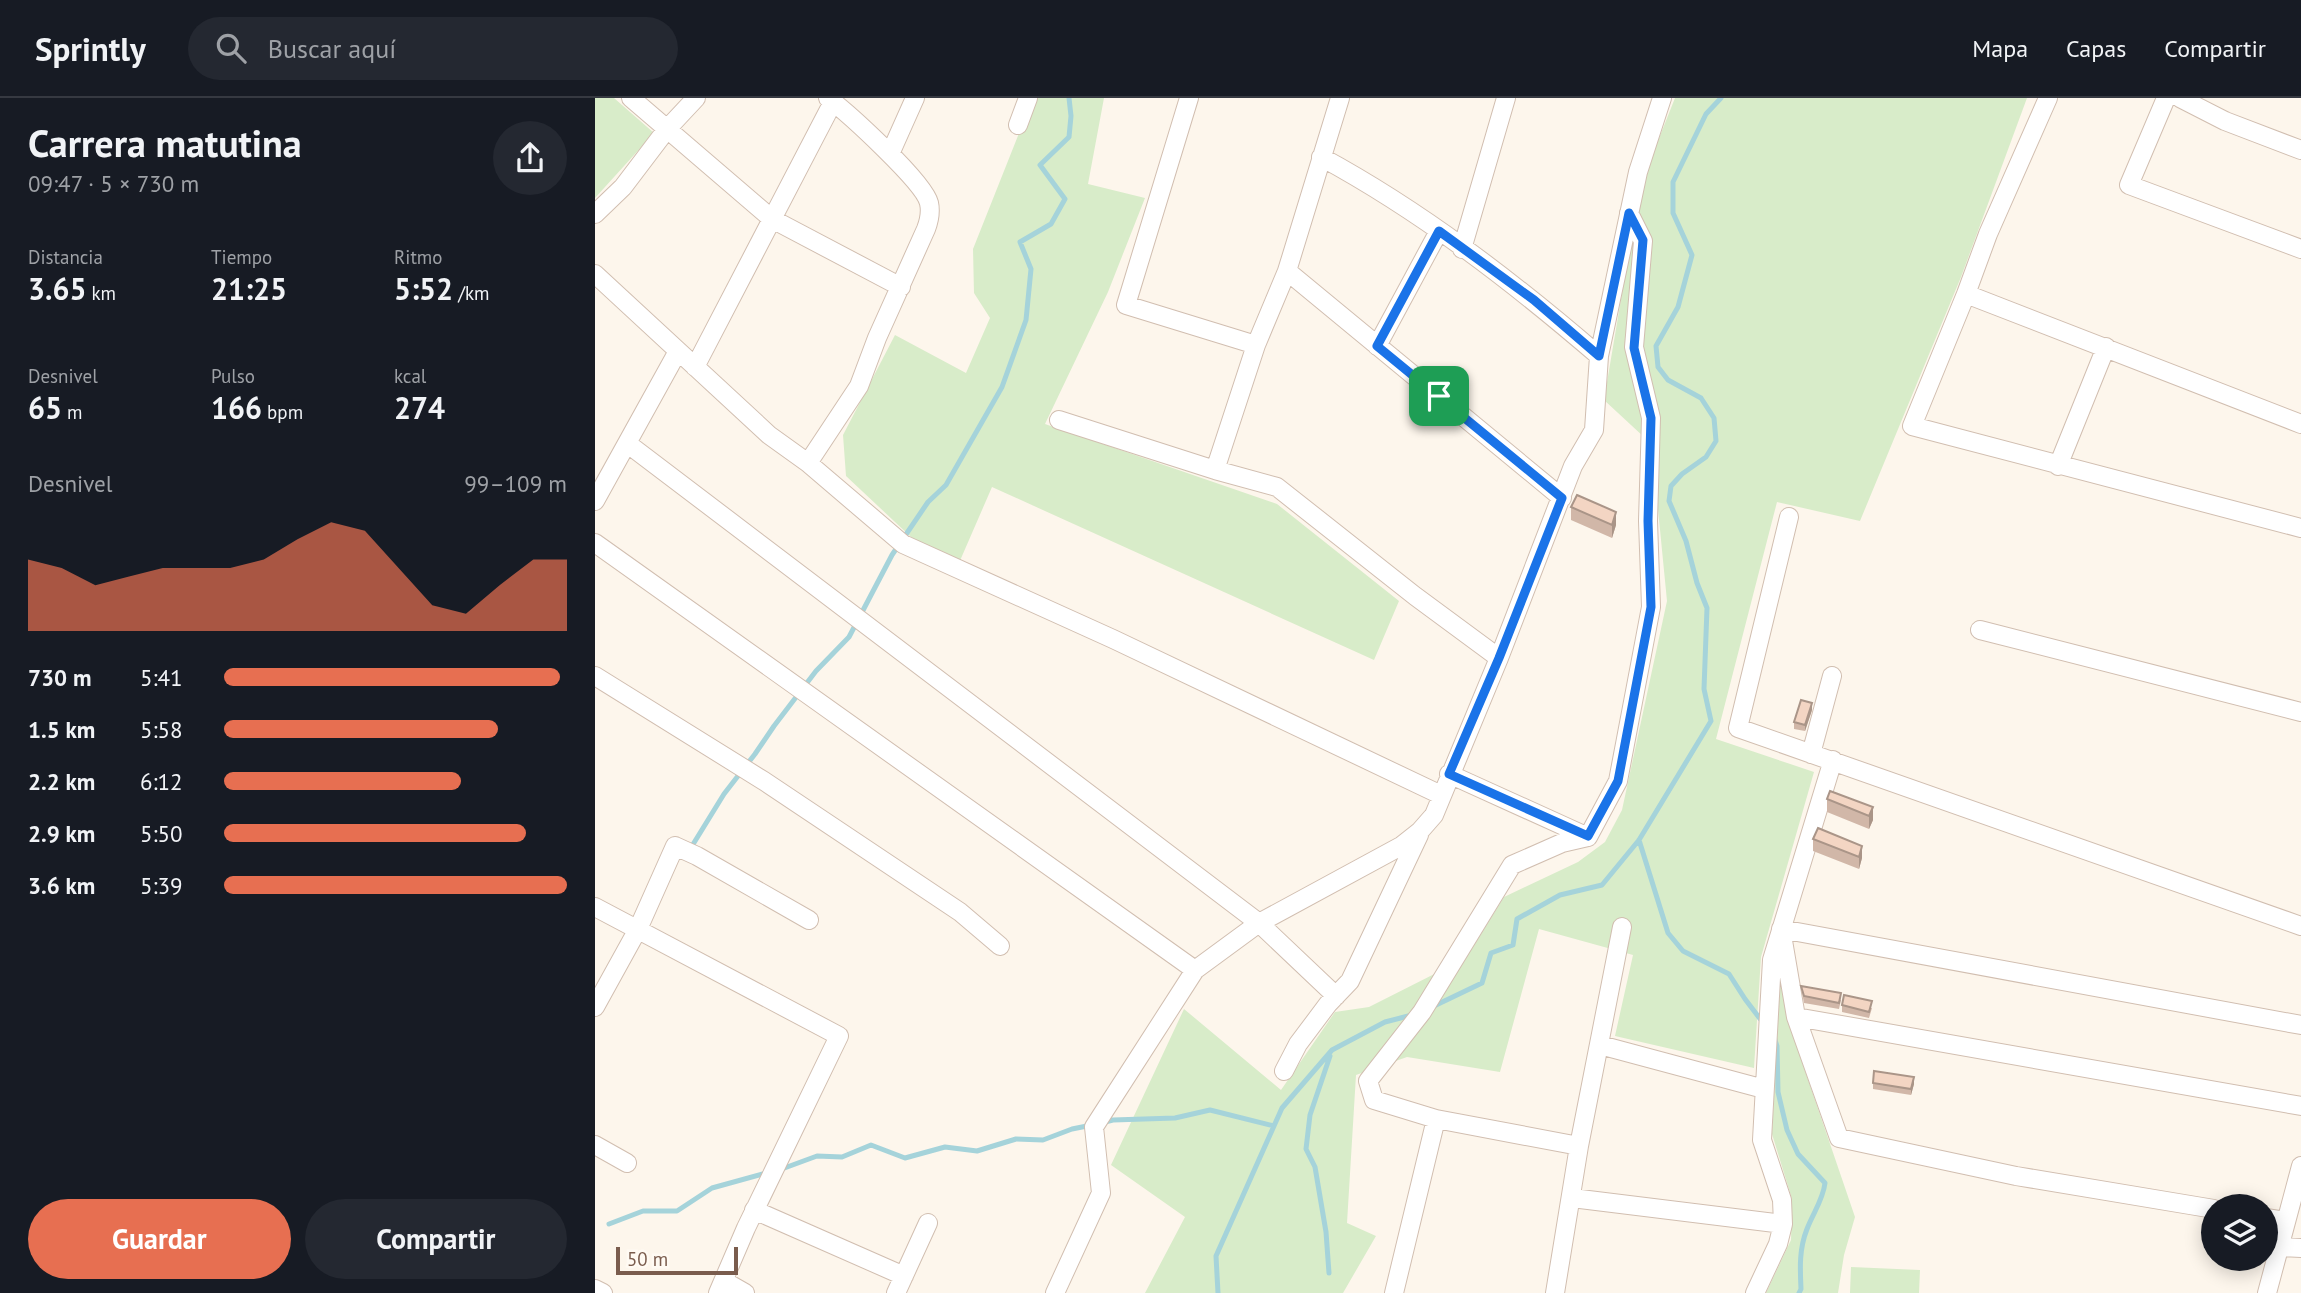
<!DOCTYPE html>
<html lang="es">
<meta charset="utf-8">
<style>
:root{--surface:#171b24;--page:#242831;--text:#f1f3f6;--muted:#9ea1a6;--line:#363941;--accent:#e76f51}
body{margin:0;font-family:"PT Sans",sans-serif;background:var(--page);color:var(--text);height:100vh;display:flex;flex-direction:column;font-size:26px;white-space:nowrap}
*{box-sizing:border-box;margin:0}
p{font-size:23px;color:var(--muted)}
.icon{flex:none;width:38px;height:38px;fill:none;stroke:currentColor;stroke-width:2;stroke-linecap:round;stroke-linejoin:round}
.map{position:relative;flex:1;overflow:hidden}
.details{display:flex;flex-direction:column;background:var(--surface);width:595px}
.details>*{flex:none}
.fabs{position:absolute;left:1606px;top:1096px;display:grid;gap:14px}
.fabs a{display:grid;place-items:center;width:77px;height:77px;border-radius:50%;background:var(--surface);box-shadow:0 4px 18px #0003;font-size:35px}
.scale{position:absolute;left:21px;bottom:18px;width:122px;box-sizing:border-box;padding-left:7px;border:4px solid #7a5c4d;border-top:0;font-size:19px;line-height:24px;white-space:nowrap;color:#7a5c4d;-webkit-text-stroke:5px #fffaf3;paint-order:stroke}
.pin{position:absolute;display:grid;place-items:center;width:60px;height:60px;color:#fff;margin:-30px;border-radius:14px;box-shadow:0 4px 10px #0006}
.round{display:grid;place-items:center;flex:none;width:74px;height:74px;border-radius:37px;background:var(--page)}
.summary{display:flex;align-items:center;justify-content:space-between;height:119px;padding:0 28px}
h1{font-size:38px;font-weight:700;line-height:52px}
.stats{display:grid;grid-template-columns:repeat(3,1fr);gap:10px;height:119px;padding:7px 28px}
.stats div{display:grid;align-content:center}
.stats b{font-size:30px;font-weight:700}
.stats small{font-size:19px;font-weight:400}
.stats p{font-size:19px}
.chart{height:196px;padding:14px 28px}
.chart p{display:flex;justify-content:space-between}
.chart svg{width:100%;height:126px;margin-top:7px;fill:var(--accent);opacity:.7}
.button{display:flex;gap:14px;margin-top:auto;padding:14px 28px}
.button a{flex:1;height:80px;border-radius:42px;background:var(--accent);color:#fff;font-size:28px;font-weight:700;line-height:80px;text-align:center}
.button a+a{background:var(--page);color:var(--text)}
ul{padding:0 28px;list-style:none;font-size:23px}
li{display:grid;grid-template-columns:112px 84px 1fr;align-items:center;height:52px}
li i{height:18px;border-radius:9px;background:var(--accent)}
header{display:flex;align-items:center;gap:42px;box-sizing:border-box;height:98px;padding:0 35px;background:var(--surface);border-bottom:2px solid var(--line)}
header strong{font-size:33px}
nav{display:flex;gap:38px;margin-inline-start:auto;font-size:24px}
.search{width:490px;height:63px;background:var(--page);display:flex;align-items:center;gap:18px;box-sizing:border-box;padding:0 24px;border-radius:38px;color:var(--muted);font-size:26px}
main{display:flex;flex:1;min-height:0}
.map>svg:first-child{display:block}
</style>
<header>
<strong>Sprintly</strong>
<div class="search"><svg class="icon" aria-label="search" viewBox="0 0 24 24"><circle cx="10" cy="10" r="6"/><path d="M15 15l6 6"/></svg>Buscar aquí</div>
<nav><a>Mapa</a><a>Capas</a><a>Compartir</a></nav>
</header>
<main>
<section class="details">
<div class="summary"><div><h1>Carrera matutina</h1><p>09:47 · 5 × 730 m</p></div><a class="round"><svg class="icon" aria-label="share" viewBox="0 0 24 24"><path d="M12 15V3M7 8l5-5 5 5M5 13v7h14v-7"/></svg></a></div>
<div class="stats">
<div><p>Distancia</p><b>3.65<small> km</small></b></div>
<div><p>Tiempo</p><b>21:25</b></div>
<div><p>Ritmo</p><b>5:52<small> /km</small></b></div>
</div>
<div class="stats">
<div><p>Desnivel</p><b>65<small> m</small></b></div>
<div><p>Pulso</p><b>166<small> bpm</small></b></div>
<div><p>kcal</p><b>274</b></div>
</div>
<div class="chart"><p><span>Desnivel</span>99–109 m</p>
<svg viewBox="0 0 160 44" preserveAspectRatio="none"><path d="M0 44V19L10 22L20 28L30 25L40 22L50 22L60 22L70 19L80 12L90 6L100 9L110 22L120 35L130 38L140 28L150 19L160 19V44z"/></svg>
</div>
<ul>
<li><b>730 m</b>5:41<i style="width:98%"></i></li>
<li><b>1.5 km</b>5:58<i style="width:80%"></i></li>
<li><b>2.2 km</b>6:12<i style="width:69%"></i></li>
<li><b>2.9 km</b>5:50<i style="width:88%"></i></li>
<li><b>3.6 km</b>5:39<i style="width:100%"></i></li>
</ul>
<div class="button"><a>Guardar</a><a>Compartir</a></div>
</section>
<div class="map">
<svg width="1706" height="1195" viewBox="0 0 1706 1195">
<rect width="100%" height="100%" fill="#fdf6ec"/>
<path fill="#d8ecc9" d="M 0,0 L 19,0 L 59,35 L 0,100 Z
M 438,0 L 509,0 L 493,86 L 550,100 L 513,194 L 450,326 L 682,406 L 804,503 L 779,562 L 397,389 L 364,465 L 316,439 L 251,378 L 248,337 L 300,237 L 371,275 L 395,220 L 379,195 L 378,151 Z
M 1080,0 L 1432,0 L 1366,179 L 1265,423 L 1182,404 L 1121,641 L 1219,674 L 1166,859 L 1159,970 L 1020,938 L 1038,857 L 944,831 L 905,974 L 812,959 L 761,977 L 752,1125 L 781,1138 L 748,1195 L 550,1195 L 590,1119 L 516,1067 L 589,911 L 686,992 L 740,914 L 774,909 L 871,860 L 909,799 L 983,764 L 1010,744 L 1027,712 L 1072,503 L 1062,401 L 1063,352 L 1009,302 L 1034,154 L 1051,73 Z
M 1185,882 L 1192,920 L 1260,1119 L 1249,1157 L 1243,1195 L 1171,1195 L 1196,1142 L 1197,1101 L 1177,1036 Z
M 1256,1169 L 1325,1172 L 1324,1195 L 1255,1195 Z"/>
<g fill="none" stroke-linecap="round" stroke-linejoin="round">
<path stroke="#a5d3da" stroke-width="5" d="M 1044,742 L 1073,835 L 1088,853 L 1134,876 L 1150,901 L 1169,926
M 97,748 L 129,696 L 160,656 L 179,628 L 221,573 L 254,539 L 297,457 L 333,404 L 351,387 L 407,289 L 431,222 L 436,171 L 425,144 L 456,126 L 470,101 L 445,67 L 474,39 L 476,18 L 474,0
M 839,908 L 887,885 L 896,855 L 918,847 L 922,821 L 965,797 L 1007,787 L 1044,742 L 1116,623 L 1109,591 L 1112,510 L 1102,485 L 1091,443 L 1074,403 L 1076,388 L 1087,376 L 1111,359 L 1121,343 L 1119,320 L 1106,300 L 1073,282 L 1063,269 L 1061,248 L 1083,209 L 1097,157 L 1078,115 L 1078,84 L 1111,16 L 1126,0
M 1179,939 L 1182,948 L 1183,994 L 1192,1032 L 1203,1056 L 1230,1085 C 1228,1102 1218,1115 1212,1131 C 1204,1151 1205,1170 1206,1191 L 1204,1195
M 506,1025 L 518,1022 L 580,1020 L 615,1012 L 679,1028
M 184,1072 L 222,1058 L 247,1059 L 276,1047 L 310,1060 L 350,1049 L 382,1053 L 421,1041 L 448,1042 L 477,1031 L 497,1027
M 14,1126 L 48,1113 L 82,1113 L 117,1090 L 171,1075
M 734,1175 L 731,1134 L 720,1069 L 711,1051 L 715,1017 L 735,958
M 623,1195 L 621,1158 L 687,1010 L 737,952 L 790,924 L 817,917"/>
<g stroke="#d1beb0" stroke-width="20">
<path id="minor" d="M 36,0 L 177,121 L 306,189
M 594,0 L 531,207 L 661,247
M 1453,0 L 1393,136 L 1371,196 L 1317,328 L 1706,430
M 1571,0 L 1534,87 L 1706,151
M 1585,0 L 1630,23 L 1706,52
M 423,27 L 433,0
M 295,56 L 320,0
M 726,59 C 826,113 918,184 1004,258
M 0,116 L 28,89 L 72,31 L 101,0
M 867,151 L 911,0
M 692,173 L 967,400
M 0,176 L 174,337 L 213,365 L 308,446 L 518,541 L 846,697
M 1371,196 L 1706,326
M 782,248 L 844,133
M 100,269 L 238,4
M 464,322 L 620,372 L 682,389 L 820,498 L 904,560
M 33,346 L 664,825 L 741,898
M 213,365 L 264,288 L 282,240 L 331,131 C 334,123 336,114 334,105 C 329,84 253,15 233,0
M 1463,368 L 1511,249
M 620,372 L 661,247 L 692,173 L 745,0
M 0,403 L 83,253
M 1194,419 L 1143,630 L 1706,828
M 0,445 L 600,872 L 664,825 L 806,748 L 825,733 L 839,717 L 904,560 L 978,368 L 999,332 L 1004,258 L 1043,74 L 1067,0
M 1385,532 L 1706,614
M 0,578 L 169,683 L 365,814 L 405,848
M 1216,656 L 1237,578
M 854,676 L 993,739
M 0,809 L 244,938 L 151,1130 L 123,1195
M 1186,831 L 1201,919 L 1244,1040 L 1421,1078 L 1619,1111
M 1186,831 L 1706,927
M 0,909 L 43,831 L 80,748 L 102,758 L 214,822
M 1201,919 L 1706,1008
M 1005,947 L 1169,991
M 689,973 L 703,946 L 733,906 L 755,883 L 824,737
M 0,1047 L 32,1065
M 984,1048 L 841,1021 L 779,1002 L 773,983 L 827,914 L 917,767 L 967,745 L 993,739 L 1023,683 L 1056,509 L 1053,423 L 1056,320 L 1039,249 L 1048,143 L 1034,115
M 977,1100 L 1188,1126
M 159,1112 L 309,1178
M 1671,1120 L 1690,1123
M 1683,1149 L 1706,1150
M 129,1183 L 150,1195
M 0,1191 L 8,1195
M 301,1195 L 333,1125
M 460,1195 L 506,1095 L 499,1029 L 600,872
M 799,1195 L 841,1021
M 960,1195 L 984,1048 L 1027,829
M 1160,1195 L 1183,1146 L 1188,1126 L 1187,1102 L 1167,1042 L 1177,862 L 1238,662
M 1672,1195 L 1706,1068"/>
</g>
<use href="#minor" stroke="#fff" stroke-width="18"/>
</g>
<path fill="#d1b7a8" d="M 976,409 L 1021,427 L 1017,440 L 976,422 Z
M 1217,612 L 1210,633 L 1199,631 L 1199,624 Z
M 1232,701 L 1278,709 L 1278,722 L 1274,731 L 1232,714 Z
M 1218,741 L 1267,760 L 1264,771 L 1218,753 Z
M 1206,888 L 1246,902 L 1244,911 L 1209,905 Z
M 1247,907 L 1277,910 L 1274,920 L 1247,914 Z
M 1278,985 L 1319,986 L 1316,997 L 1278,991 Z"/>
<path fill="#aa9588" d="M 1021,414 L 1021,427 L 1017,440 L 1017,427 Z
M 1217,605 L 1217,612 L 1210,633 L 1210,627 Z
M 1278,709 L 1278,722 L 1274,731 L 1274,718 Z
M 1267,748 L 1267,760 L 1264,771 L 1264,759 Z
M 1319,979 L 1319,986 L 1316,997 L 1316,991 Z"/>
<path fill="#f3d5c3" stroke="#aa9588" stroke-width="2" d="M 982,397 L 1021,414 L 1017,427 L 976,409 Z
M 1206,602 L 1217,605 L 1210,627 L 1199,624 Z
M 1235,693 L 1278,709 L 1274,718 L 1232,701 Z
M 1223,730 L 1267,748 L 1264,759 L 1218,741 Z
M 1206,888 L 1246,895 L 1244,905 L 1209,898 Z
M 1249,897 L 1277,903 L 1274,914 L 1247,907 Z
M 1279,973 L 1319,979 L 1316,991 L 1278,985 Z"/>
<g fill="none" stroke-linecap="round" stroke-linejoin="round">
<g stroke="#fff" stroke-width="14">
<path id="route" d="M 1034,115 L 1048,142 L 1039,250 L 1056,320 L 1053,423 L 1056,509 L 1023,683 L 993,738 L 854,676 L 904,560 L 967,400 L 782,248 L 844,133 L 939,202 L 1004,258 Z"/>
</g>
<use href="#route" stroke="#1a73e8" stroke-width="9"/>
</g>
</svg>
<div class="fabs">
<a><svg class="icon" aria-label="layers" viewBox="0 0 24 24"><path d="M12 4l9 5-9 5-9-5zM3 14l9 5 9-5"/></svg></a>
</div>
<div class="scale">50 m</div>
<div class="pin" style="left:844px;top:298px;background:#1e9e55"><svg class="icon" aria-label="arrive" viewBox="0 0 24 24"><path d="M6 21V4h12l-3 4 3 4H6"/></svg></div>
</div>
</main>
